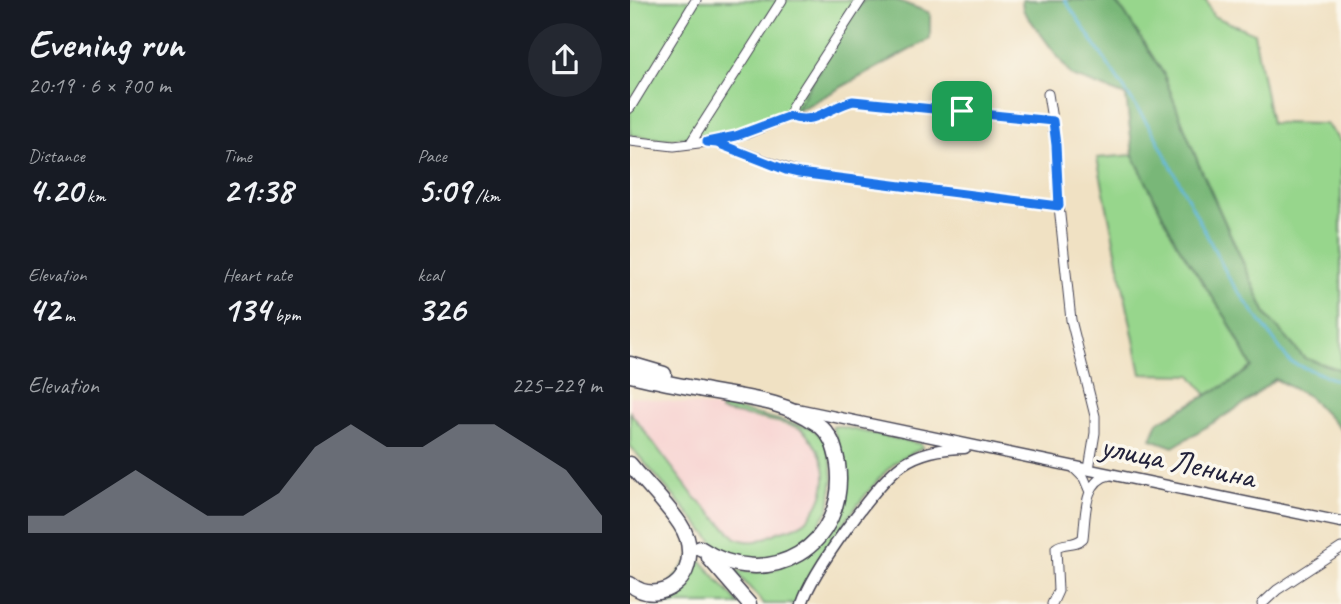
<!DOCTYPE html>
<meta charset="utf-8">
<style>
:root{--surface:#171b24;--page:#242831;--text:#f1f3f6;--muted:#9ea1a6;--accent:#8c9099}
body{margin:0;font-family:Caveat,sans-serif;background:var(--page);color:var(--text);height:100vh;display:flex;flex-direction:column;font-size:26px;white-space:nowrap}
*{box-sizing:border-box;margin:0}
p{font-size:23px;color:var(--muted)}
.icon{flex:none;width:38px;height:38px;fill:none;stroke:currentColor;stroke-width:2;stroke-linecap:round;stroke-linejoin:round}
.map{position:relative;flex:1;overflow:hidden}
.panel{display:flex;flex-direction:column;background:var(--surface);width:630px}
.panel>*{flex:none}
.pin{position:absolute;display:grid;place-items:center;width:60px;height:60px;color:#fff;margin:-30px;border-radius:14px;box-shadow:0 4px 10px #0006}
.round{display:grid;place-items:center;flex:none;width:74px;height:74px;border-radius:37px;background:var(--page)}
.overview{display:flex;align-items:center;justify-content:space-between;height:119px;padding:0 28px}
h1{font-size:38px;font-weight:700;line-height:52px}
.figures{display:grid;grid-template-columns:repeat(3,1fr);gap:10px;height:119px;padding:7px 28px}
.figures div{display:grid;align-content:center}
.figures b{font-size:35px;font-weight:700}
.figures small{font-size:19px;font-weight:400}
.figures p{font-size:19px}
.chart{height:196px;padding:14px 28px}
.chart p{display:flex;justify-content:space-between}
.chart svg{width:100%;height:126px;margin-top:7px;fill:var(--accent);opacity:.7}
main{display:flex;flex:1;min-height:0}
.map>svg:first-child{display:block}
</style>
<main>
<section class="panel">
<div class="overview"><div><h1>Evening run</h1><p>20:19 · 6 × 700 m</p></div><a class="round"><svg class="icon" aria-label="share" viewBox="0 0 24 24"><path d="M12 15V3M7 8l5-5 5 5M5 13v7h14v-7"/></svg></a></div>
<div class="figures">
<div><p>Distance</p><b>4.20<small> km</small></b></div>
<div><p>Time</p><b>21:38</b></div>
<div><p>Pace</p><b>5:09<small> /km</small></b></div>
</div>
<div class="figures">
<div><p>Elevation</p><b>42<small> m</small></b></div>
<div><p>Heart rate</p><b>134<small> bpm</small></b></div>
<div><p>kcal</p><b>326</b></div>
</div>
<div class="chart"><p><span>Elevation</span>225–229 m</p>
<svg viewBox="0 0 160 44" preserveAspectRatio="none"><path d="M0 44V38L10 38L20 30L30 22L40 30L50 38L60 38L70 30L80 14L90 6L100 14L110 14L120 6L130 6L140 14L150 22L160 38V44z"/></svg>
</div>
</section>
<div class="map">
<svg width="711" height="604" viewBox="0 0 711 604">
<rect width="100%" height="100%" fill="#fbf7ec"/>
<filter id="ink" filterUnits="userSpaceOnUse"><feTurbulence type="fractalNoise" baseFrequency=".0143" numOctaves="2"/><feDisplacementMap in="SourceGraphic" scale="14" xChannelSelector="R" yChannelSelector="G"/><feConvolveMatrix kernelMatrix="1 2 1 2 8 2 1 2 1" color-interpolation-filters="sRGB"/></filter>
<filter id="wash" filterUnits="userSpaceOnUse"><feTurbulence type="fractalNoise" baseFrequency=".00686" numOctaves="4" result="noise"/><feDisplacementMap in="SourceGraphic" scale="28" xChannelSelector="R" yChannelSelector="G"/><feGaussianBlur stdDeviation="1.57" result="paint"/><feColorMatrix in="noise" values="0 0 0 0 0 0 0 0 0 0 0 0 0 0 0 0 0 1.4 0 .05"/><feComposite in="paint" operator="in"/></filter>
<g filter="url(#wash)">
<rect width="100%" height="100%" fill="#f0e1c3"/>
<path fill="#f7d0cf" d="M 0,396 L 90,408 L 90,411 L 170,429 L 189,450 L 194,459 L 194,490 L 185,508 L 176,521 L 168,526 L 147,532 L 133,541 L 112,541 L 106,538 L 63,495 L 0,412 Z"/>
<path fill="#97d68c" stroke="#5c7c64" stroke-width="2" d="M 0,0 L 235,0 L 223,11 L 164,113 L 91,135 L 33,139 L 0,135 Z
M 483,0 L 576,0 L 583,16 L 624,33 L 641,123 L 696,124 L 711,142 L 711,370 L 674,358 L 637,316 L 569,165 L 533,73 L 494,12 Z
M 503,155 L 546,242 L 597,319 L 622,367 L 603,381 L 577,395 L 561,375 L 511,374 L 467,158 Z
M 96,407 L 182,428 L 195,440 L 201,460 L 203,478 L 199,509 L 178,540 L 153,556 L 111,560 L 91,551 L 0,446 L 0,412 L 63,495 L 106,538 C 123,545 131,540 146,533 C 156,528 167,529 176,521 C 199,497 202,464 180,439 C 177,435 174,430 169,428 C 147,420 113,416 90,411 L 90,408 Z
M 207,426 L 291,444 L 293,447 C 285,453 273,456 265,463 C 241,483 173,575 166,604 L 134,604 L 104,570 C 143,576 148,570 176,546 C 186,537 202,528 208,516 C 223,490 213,452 202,427 Z
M 64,553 L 109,604 L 25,604 L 13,597 L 29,597 Z"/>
<path fill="#79b778" stroke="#4e6c5a" stroke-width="2" d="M 235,0 L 266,0 L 300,13 L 300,39 L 164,113 L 223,11 Z
M 392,0 L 483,0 L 494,12 L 533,73 L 569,165 L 637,316 L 674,358 L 711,370 L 711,430 L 678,396 L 645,379 L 614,404 L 543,447 L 521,439 L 528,422 L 603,381 L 622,367 L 597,319 L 546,242 L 503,155 L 496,96 L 442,76 L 393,10 Z"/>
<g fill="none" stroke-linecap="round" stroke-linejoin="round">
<path stroke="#61b8de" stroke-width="2.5" d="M 435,0 L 525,135 L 600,280 L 660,362 L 711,382"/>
</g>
</g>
<g filter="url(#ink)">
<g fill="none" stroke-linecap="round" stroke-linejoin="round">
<g stroke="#413f4f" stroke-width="11">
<path id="minor" d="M 231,0 L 163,105 L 160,116 C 183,127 201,105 223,101 L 423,121
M 418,94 L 426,145 L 429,206 L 441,320 L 465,416 L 465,433 L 459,469
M 0,108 L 66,0
M 0,141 L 44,146 L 77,142 L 87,143 L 169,173 L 429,206
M 82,141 L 118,133 L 160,116
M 60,144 L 152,0
M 444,468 L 454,478 L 460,492
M 422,604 L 428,591 L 426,548 C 434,541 444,547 453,538 C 456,516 453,480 480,475
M 632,604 L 647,590 L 711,548"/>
</g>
<g stroke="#413f4f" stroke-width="13">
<path id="major" d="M 167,409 L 711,522
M 172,604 C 182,572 246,483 273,464 C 291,452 313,448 335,448"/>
</g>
<g stroke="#413f4f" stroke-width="17">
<path id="highway" d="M 0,364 L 34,374
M 0,375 C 26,381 53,386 79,391 C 115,398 155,401 186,423 C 201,433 205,447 208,464 C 219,546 138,594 70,548
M 0,464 C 16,484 36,503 50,524 C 65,546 62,579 36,590 C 23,595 11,593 0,584
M 79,558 L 119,604"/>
</g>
<use href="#minor" stroke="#fff" stroke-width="9"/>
<use href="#major" stroke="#fff" stroke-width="10"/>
<use href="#highway" stroke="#fff" stroke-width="14"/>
</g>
</g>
<g fill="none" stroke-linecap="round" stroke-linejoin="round" filter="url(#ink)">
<g stroke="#fff" stroke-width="14">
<path id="route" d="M 223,101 L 423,121 L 426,145 L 429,206 L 169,173 L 156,170 L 87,143 L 77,142 L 106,136 L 160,116 C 183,127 201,106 223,101 Z"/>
</g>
<use href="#route" stroke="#1a73e8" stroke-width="9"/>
</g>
<g text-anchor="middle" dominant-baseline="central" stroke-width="7" stroke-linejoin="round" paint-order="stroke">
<g font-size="33" fill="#22223b" stroke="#fbf7ec">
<text transform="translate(548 461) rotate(12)">улица Ленина</text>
</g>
</g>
</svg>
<div class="pin" style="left:332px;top:111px;background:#1e9e55"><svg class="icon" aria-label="arrive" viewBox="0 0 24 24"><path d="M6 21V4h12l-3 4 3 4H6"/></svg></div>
</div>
</main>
